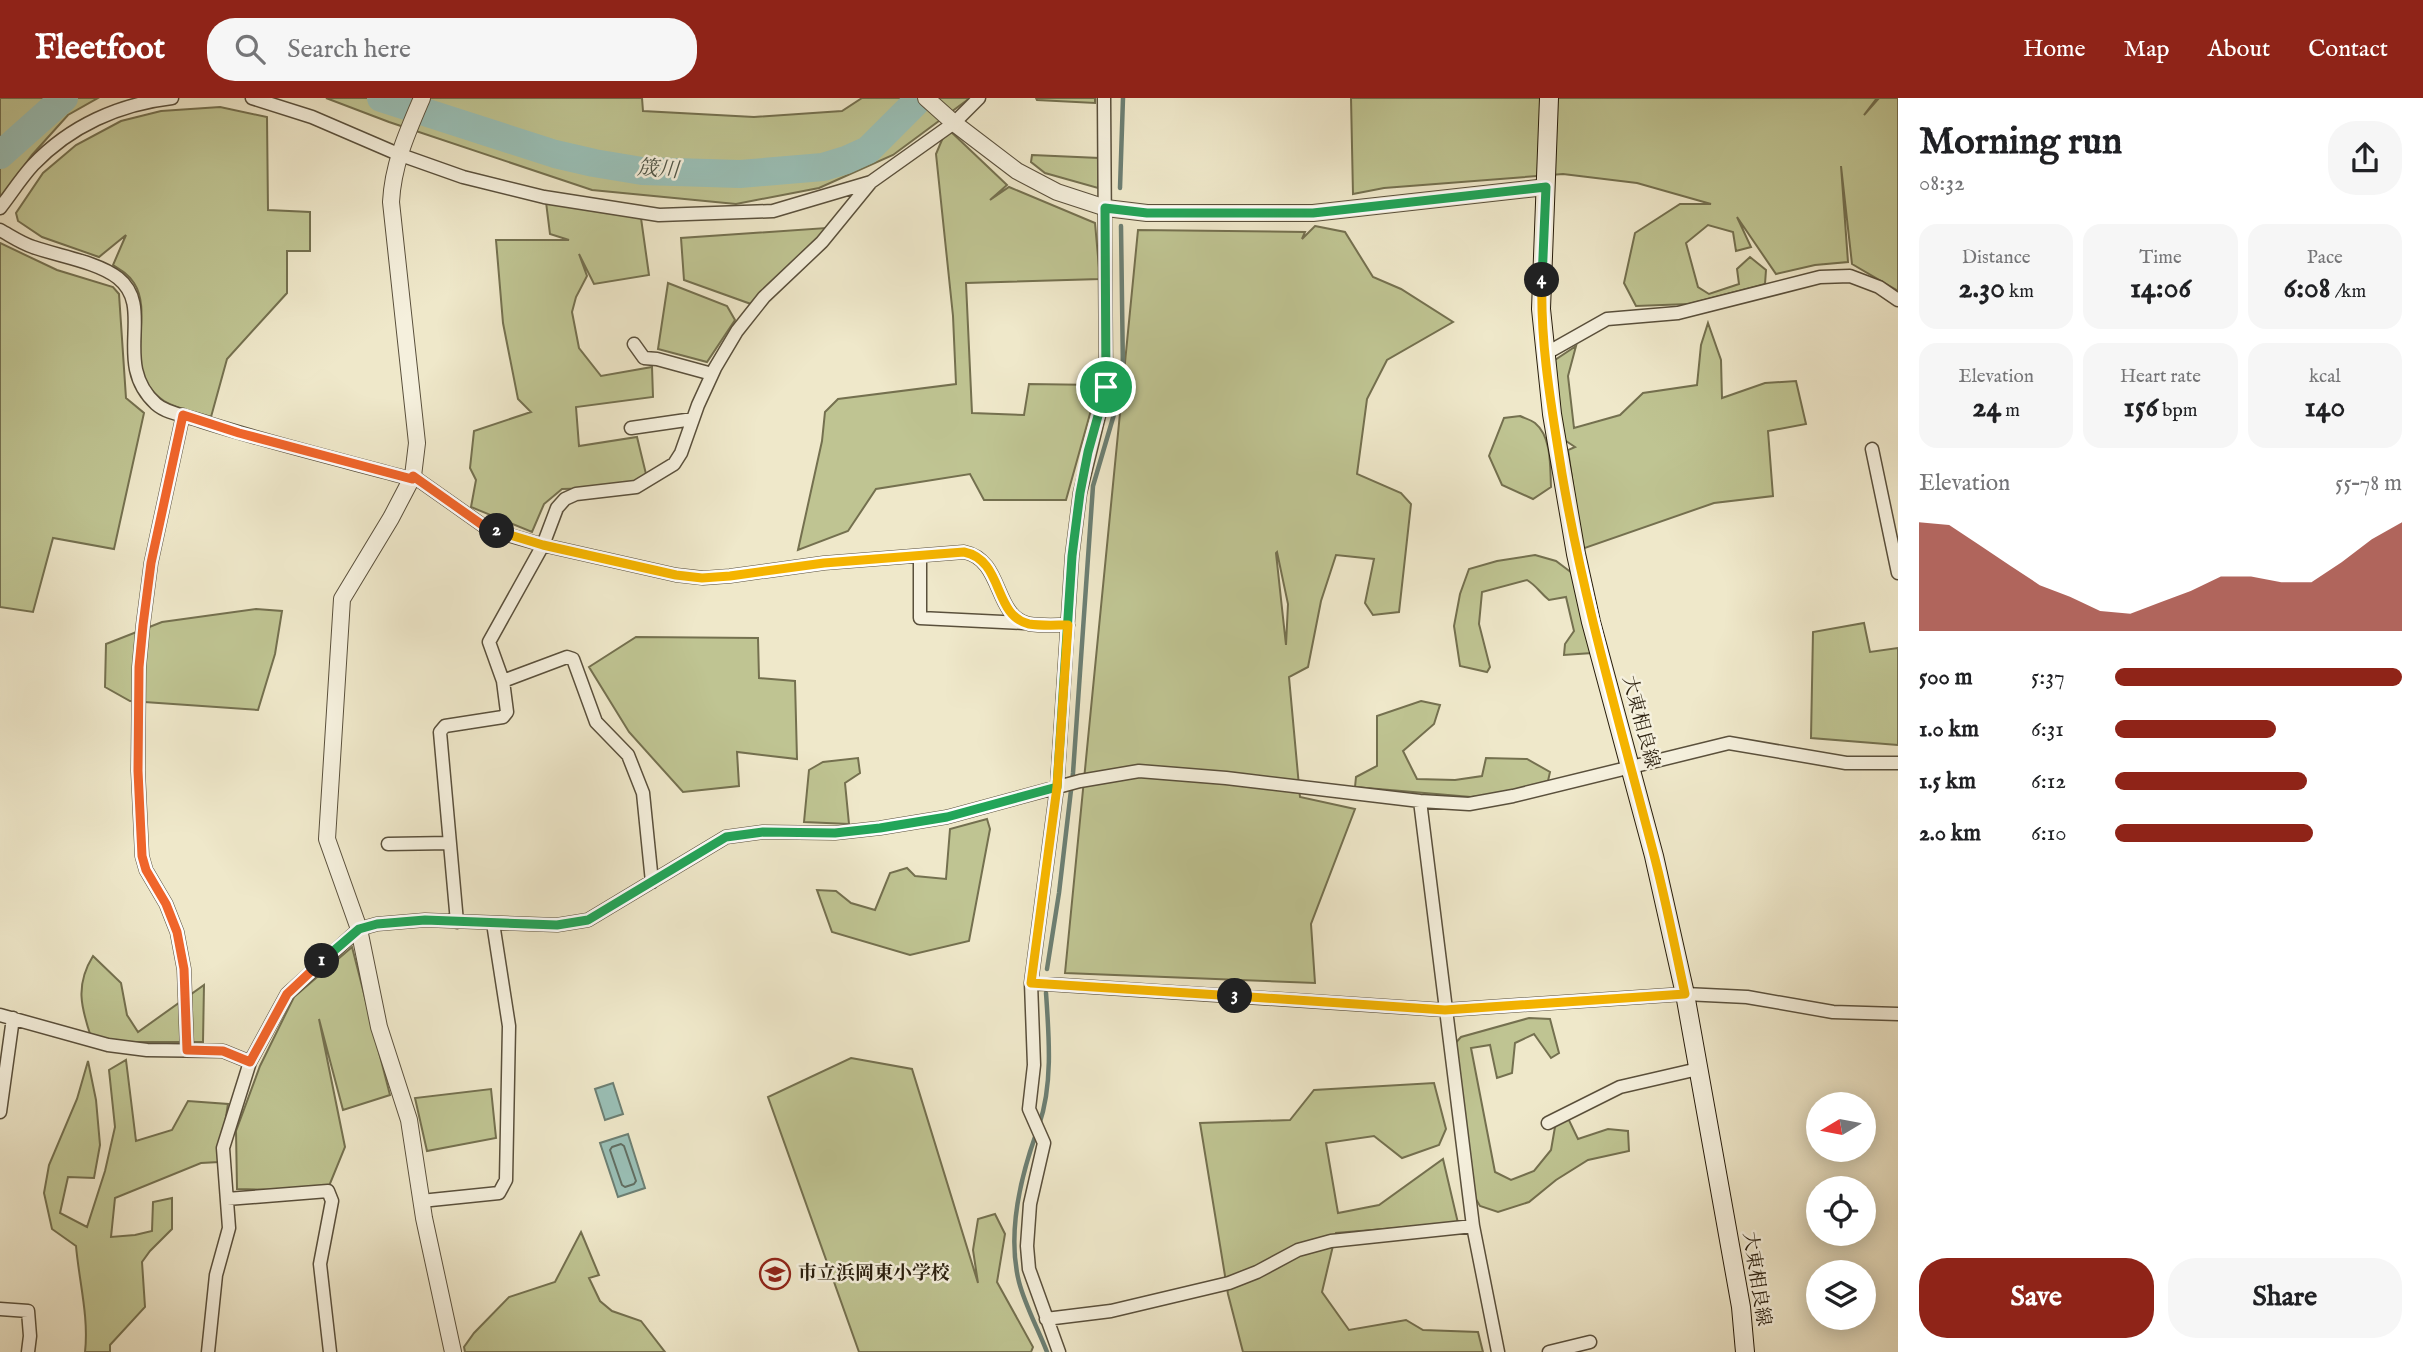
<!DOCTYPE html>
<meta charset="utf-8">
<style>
:root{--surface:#fff;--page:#f6f6f6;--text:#202124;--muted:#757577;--accent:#8f2418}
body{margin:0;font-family:"IM FELL English","Noto Serif JP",serif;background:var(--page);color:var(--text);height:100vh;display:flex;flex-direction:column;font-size:26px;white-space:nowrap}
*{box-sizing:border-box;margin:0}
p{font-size:23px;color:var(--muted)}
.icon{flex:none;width:38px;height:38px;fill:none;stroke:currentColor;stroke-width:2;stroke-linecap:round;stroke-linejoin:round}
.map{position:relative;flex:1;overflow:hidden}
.side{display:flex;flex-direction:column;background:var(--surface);width:525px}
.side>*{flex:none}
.needle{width:46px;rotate:260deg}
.controls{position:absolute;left:1806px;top:994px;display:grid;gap:14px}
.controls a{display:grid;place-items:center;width:70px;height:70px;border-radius:50%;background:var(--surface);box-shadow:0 4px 18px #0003;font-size:35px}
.pin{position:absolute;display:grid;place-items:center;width:60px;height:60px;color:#fff;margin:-30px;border:4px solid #fff;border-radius:50%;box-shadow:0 2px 7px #0007}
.km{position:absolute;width:35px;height:35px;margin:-18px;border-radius:50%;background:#222;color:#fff;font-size:19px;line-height:35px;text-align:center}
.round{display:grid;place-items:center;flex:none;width:74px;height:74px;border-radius:28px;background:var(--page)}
.head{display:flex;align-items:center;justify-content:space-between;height:119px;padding:0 21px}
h1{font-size:38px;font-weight:700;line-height:52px}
.stats{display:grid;grid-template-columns:repeat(3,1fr);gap:10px;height:119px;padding:7px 21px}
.stats div{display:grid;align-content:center;border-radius:18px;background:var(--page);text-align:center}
.stats b{font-size:30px;font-weight:700}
.stats small{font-size:19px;font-weight:400}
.stats p{font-size:19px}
.chart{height:196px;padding:14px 21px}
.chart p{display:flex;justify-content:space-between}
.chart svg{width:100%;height:126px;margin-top:7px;fill:var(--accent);opacity:.7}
.cta{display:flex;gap:14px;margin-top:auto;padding:14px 21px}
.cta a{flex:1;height:80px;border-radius:28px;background:var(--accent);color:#fff;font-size:28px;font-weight:700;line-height:80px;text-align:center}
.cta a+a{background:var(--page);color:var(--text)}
ul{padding:0 21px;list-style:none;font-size:23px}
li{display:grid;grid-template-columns:112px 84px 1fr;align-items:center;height:52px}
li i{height:18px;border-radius:9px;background:var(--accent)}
header{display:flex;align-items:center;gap:42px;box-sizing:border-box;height:98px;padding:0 35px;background:var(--accent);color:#fff}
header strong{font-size:33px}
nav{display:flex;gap:38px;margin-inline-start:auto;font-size:24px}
.search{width:490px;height:63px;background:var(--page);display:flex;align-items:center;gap:18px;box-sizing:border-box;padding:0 24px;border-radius:28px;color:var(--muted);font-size:26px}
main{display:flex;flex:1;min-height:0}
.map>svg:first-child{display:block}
</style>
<header>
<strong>Fleetfoot</strong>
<div class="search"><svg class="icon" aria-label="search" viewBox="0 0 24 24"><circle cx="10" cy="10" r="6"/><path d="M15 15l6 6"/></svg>Search here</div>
<nav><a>Home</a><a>Map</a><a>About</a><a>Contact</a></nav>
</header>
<main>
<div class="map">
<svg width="1898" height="1254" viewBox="0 0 1898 1254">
<rect width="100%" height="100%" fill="#efe8ca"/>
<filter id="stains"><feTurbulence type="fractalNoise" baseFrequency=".00286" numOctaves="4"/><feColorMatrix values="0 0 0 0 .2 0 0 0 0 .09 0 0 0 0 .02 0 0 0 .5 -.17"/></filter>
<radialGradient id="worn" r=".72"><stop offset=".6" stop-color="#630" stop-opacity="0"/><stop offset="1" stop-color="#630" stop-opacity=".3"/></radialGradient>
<path fill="#bfc492" stroke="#74704f" stroke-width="2" fill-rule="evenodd" d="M 0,0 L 98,0 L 68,17 L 32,57 L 0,101 Z
M 326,0 L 642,0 L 643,13 L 754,19 L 842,13 L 862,0 L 970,0 L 893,57 L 819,90 L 736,106 L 592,92 L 389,24 Z
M 1036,0 L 1095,0 L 1095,5 L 1037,2 Z
M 1351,0 L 1877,0 L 1864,17 L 1879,0 L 1898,0 L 1898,193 L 1852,166 L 1841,68 L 1848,164 L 1815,167 L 1776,176 L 1737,119 L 1751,149 L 1736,153 L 1733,134 L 1708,127 L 1686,145 L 1698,189 L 1709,196 L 1739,186 L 1737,171 L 1750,159 L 1766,172 L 1765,186 L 1689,206 L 1636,208 L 1624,185 L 1635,135 L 1680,106 L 1711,106 L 1637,85 L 1563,76 L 1384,90 L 1353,96 Z
M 220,9 L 267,19 L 268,112 L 310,114 L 310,153 L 287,153 L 287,195 L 227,261 L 211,319 C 197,314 177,311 164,303 C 118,272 156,219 134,185 C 129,177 121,172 113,167 L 126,137 L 99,159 L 42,139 L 18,123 L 16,115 L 43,75 L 76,47 L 121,23 L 161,13 Z
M 947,30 L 1007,87 L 990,102 L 1009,89 L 1095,125 L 1100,181 L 966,185 L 972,315 L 1024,317 L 1029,286 L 1098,287 L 1066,402 L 984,402 L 970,376 L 876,391 L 848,433 L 798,452 L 822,343 L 825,314 L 838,301 L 956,286 L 953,218 L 936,56 Z
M 1032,57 L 1099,60 L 1098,90 L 1045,75 L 1031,64 Z
M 546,104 L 641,120 L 649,177 L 594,186 L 579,156 L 587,178 L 576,199 L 572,214 L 579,250 L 601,278 L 652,269 L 653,299 L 576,309 L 579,348 L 637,339 L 646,376 L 636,389 L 562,391 L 544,406 L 532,434 L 471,409 L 476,382 L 470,370 L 474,333 L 531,314 L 518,301 L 503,225 L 496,142 L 569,142 L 550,136 Z
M 1315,128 L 1345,134 L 1373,179 L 1401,191 L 1453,224 L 1387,262 L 1367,301 L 1357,376 L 1401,395 L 1411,406 L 1399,514 L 1373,517 L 1365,505 L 1374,461 L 1336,457 L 1321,503 L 1308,569 L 1289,579 L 1300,699 L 1355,711 L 1311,826 L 1315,885 L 1065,875 L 1138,132 L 1305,134 L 1302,141 ZM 1277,454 L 1288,506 L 1286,547 L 1276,455 Z
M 826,130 L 822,144 L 751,206 L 684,182 L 681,140 Z
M 0,145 L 57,172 L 113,189 L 119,196 L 126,300 L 144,315 L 114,451 L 53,440 L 33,514 L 0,509 Z
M 668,185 L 727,208 L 735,222 L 707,264 L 658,251 Z
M 1708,225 L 1721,262 L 1722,300 L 1765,285 L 1796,283 L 1806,326 L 1768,333 L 1773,398 L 1714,405 L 1582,451 L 1568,352 L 1575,349 L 1563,341 L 1555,262 L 1576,248 L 1568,278 L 1574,330 L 1620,317 L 1643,295 L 1697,287 L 1701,247 Z
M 1520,318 C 1524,320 1531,322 1535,325 C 1552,339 1550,369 1551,389 L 1533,401 L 1502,387 L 1489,358 L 1504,320 Z
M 1535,457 L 1556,463 L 1572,475 L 1592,555 L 1564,557 L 1565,546 L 1574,533 L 1566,499 L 1549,502 C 1540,495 1537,488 1527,482 L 1482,494 L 1479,526 L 1490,569 L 1487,574 L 1460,568 L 1454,528 L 1460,496 L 1469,471 L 1497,463 Z
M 256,511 L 282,513 L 275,556 L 258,612 L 130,603 L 105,589 L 106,546 L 162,524 Z
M 1864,525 L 1870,554 L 1898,550 L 1898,647 L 1811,640 L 1813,534 Z
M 636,539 L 758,540 L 759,580 L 795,583 L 797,661 L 737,654 L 739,688 L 683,694 L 629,634 L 589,569 Z
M 1421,603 L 1440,607 L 1434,626 L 1403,653 L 1417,681 L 1455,682 L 1482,678 L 1486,660 L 1527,661 L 1550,674 L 1548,683 L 1503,696 L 1471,699 L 1355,689 L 1356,679 L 1377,668 L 1377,618 Z
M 858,660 L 860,675 L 845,685 L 849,726 L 804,724 L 809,672 L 823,664 Z
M 987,721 L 990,731 L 969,843 L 910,857 L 832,834 L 817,792 L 836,793 L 851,805 L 875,812 L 890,775 L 907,770 L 915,778 L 946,781 L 950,731 Z
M 352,849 L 390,997 L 343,1012 L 319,921 L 345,1049 L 327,1093 L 237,1091 L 236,1033 L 260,968 L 294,899 Z
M 93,858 L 121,885 L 127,917 L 138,934 L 204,887 L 203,944 L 131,944 L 91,939 C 81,909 75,887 93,858 Z
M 1529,920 L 1550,921 L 1559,955 L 1551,960 L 1534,936 L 1515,945 L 1512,975 L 1497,980 L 1490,947 L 1471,950 L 1495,1074 L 1511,1082 L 1534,1073 L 1551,1052 L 1555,1029 L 1566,1016 L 1578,1041 L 1608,1031 L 1628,1033 L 1629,1053 L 1588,1062 L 1556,1082 L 1529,1104 L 1498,1114 L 1480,1108 L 1468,1088 L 1450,951 L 1461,939 Z
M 851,960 L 912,971 L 978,1185 L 973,1152 L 978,1121 L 995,1116 L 1005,1136 L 997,1184 L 1033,1249 L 1031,1254 L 859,1254 L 768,999 Z
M 126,962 L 136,1043 L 172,1032 L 188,1003 L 228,1006 L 219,1064 L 201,1065 L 115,1100 L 111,1139 L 135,1137 L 152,1133 L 153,1104 L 172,1100 L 172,1131 L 150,1153 L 142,1164 L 145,1209 L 110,1247 L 110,1254 L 85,1254 C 89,1219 79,1183 76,1148 L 52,1131 L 44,1095 L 49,1067 L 77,1001 L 88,963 L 96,1002 L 100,1047 L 94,1080 L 68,1079 L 60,1115 L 87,1129 L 105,1073 L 115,1029 L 109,972 Z
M 1434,985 L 1446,1031 L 1439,1047 L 1402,1060 L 1374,1038 L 1326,1045 L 1338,1115 L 1379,1107 L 1443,1061 L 1458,1125 L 1336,1135 L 1322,1194 L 1349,1232 L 1406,1222 L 1423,1232 L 1478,1234 L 1483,1254 L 1243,1254 L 1228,1196 L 1200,1025 L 1290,1022 L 1314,992 Z
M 491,991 L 496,1040 L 427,1053 L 415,1000 Z
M 581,1134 L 599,1177 L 589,1180 L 600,1203 L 612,1213 L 641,1223 L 665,1254 L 465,1254 L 464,1249 L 474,1235 L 509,1199 L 555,1184 Z"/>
<path fill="#9ac0b7" stroke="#6c7f73" stroke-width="2" d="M 613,985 L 623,1016 L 605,1022 L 595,991 Z
M 628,1036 L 645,1090 L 618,1099 L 600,1045 Z"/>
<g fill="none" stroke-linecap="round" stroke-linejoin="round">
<path stroke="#616e62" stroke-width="2" d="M 621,1046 L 624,1048 L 636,1083 L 634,1086 L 625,1089 L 622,1087 L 610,1052 L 612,1049 Z"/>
<path stroke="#6c7f73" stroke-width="4.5" d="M 1120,90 L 1123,0
M 1047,871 L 1059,795 L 1073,675 L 1093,388 L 1120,296 L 1123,274 L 1121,128
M 1039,1027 C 1053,987 1049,938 1046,895
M 1036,1036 C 1020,1081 1007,1136 1019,1184 C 1025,1207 1038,1231 1047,1254"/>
<path stroke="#9ac0b7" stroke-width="28" d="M 381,0 L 555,56 L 594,65 L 642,73 L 740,76 L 823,69 L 846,62 L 868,52 L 920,0
M 0,57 L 64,0"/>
<g stroke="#5a503c" stroke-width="15">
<path id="minor" d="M 252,0 L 312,19 L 398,56 L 463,79 L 544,99 L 659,117 L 773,113 L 871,84 L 954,25 L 979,0
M 0,110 C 11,96 21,80 33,67 C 70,28 119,6 172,0
M 0,132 C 11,138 21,145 33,149 C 58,158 98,164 118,180 C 156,210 111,265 156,306 C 167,316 188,318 201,323 C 270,345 341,362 412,381
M 634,246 L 644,260 L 657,261 L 712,276
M 1545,256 L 1607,221 L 1678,215 L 1820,179 L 1850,178 L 1879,189 L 1898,202
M 183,317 L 151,465 L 143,527 L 139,569 L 138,673 L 142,758 L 146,772 L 166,806 L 177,834 L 184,871 L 187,952
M 631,330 L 693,321
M 1872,351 L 1898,475
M 413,378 L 488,431 L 543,447 L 676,477 L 703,480 L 730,478 L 824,465 L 964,454 C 1004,462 993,518 1029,526 C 1041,528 1056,527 1068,527
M 920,458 L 920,520 L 1024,525
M 503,583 L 567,559 L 573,561 L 596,624 L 628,657 L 643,695 L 652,784
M 1420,703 L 1473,1128 L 1498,1254
M 388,746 L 450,745
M 457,824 L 440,634 L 445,628 L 503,619 L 507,614 L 503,583 L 489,544 L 543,447 L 557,410 L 565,401 L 576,396 L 636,389 L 674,366 L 681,355 L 698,307 L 715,270 L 737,233 L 764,199 L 822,144 L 871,84
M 1031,885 L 1445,912 L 1685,896 L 1747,899 L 1833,914 L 1898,916
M 0,917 L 108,947 L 147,952 L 223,953 L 250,964
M 0,1014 L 13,920
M 1548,1025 L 1620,989 L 1698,971
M 227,1101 L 328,1093 L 332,1103 L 320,1166 L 330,1254
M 421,1103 L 499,1095 L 506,1082 L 509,928 L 493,825
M 0,1211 L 28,1213 L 30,1238 L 28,1254
M 1046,1221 L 1111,1213 L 1229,1185 L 1257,1174 L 1298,1152 L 1331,1143 L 1473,1128
M 208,1254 L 216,1177 L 229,1130 L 223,1050 L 250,964 L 287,896 L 359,831 L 377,826 L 425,822 L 557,827 L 588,822 L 726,739 L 763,734 L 835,735 L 880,730 L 947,719 L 1080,683 L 1139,673 L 1226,680 L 1420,703 L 1469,706 L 1513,698 L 1729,645 L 1846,665 L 1898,665
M 1059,1254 L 1029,1171 L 1027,1148 L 1030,1106 L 1044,1045 L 1029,1011 L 1034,967 L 1031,885 L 1057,689 L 1072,458 L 1080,395 L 1106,289 L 1104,0
M 1549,1254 L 1590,1244"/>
</g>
<g stroke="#5a503c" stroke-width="18">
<path id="tertiary" d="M 422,0 C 407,35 393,66 391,104 L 417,345 L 413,378 L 391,420 L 342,501 L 327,741 L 359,831 L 379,929 L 409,1022 L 424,1120 L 453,1254
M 926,0 L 954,25 L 1017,73 L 1057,94 L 1106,110 L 1147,115 L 1313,115 L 1546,89"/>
</g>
<g stroke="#281d0c" stroke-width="20">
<path id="secondary" d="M 1549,0 L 1541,211 L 1552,316 L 1576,456 L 1591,524 L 1654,758 L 1685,896 L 1741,1209 L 1745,1254"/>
</g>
<use href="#minor" stroke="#f5f0dd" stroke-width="12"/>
<use href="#tertiary" stroke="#f5f0dd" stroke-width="16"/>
<use href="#secondary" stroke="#f5f0dd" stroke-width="18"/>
</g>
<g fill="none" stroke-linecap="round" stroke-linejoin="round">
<g stroke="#fff" stroke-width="14">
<path id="split-1" d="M 322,863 L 359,831 L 377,826 L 425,822 L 557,827 L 588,822 L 726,739 L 763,734 L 835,735 L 880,730 L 947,719 L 1057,689 L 1072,458 L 1080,395 L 1088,354 L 1106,289"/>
</g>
<g stroke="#fff" stroke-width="14">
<path id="split-2" d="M 322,863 L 287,896 L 250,964 L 223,953 L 187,952 L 184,871 L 177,834 L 166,806 L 146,772 L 142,758 L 138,673 L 139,569 L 143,527 L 151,465 L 183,317 L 239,335 L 412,381 L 413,378 L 488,431 L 497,433"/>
</g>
<g stroke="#fff" stroke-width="14">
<path id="split-3" d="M 497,433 L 543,447 L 676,477 L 702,480 L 730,478 L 824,465 L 964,454 C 1004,462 993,518 1029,526 C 1041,528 1056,527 1068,527 L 1057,689 L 1031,885 L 1235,898"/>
</g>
<g stroke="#fff" stroke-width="14">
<path id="split-4" d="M 1235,898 L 1445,912 L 1685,896 C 1675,850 1666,803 1654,757 C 1621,630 1584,505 1562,376 C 1552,312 1540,247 1542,182"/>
</g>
<g stroke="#fff" stroke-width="14">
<path id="split-5" d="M 1106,289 L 1105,110 L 1147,115 L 1313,115 L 1546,89 L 1542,182"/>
</g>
<use href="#split-1" stroke="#22a559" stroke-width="9"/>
<use href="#split-2" stroke="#f0652b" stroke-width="9"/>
<use href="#split-3" stroke="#f5b400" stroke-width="9"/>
<use href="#split-4" stroke="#f5b400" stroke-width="9"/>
<use href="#split-5" stroke="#22a559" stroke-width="9"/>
</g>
<defs>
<g id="school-ring" transform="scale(1.575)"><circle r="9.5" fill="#f5f0dd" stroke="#8f2418" stroke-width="1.5"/><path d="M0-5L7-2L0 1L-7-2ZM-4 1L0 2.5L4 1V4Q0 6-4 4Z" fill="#8f2418"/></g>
</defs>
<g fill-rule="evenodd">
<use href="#school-ring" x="775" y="1176"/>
</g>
<g text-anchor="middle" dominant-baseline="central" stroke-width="5" stroke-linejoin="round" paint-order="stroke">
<g font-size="19" fill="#281d0c" stroke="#f5f0dd">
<text transform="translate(1640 624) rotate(75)">大東相良線</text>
<text transform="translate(1756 1181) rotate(81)">大東相良線</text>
</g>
<g font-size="19" font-weight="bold" fill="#281d0c" stroke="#f5f0dd" text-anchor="start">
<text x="798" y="1176">市立浜岡東小学校</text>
</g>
<g font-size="21" font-style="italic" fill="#505648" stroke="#f5f0dd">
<text transform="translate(658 72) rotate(4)">筬川</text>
</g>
</g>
<rect width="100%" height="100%" filter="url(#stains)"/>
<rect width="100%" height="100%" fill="url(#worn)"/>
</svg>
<div class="controls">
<a><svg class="needle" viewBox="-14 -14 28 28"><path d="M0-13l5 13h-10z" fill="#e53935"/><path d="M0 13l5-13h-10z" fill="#757577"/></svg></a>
<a><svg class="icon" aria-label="locate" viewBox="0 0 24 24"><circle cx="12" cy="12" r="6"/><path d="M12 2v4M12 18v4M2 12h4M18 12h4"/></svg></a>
<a><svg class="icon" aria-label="layers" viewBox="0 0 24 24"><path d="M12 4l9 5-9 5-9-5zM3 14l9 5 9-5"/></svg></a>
</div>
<div class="pin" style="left:1106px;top:289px;background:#1e9e55"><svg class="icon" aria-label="arrive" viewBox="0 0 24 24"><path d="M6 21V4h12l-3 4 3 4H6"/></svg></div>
<b class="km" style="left:322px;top:863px">1</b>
<b class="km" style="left:497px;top:433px">2</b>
<b class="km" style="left:1235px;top:898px">3</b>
<b class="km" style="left:1542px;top:182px">4</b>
</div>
<section class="side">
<div class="head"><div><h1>Morning run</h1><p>08:32</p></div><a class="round"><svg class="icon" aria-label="share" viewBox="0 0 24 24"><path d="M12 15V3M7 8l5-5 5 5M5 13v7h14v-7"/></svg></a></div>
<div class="stats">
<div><p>Distance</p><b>2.30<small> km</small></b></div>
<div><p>Time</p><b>14:06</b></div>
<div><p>Pace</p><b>6:08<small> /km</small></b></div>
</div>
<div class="stats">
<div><p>Elevation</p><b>24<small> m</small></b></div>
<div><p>Heart rate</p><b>156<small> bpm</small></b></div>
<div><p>kcal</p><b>140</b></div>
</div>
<div class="chart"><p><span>Elevation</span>55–78 m</p>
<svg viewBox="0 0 160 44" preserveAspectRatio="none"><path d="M0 44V6L10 7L20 14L30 21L40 28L50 32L60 37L70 38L80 34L90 30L100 25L110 25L120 27L130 27L140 20L150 12L160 6V44z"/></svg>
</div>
<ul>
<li><b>500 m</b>5:37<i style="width:100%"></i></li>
<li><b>1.0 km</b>6:31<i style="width:56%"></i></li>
<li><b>1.5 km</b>6:12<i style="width:67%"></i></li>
<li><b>2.0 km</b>6:10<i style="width:69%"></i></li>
</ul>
<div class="cta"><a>Save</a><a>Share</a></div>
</section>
</main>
